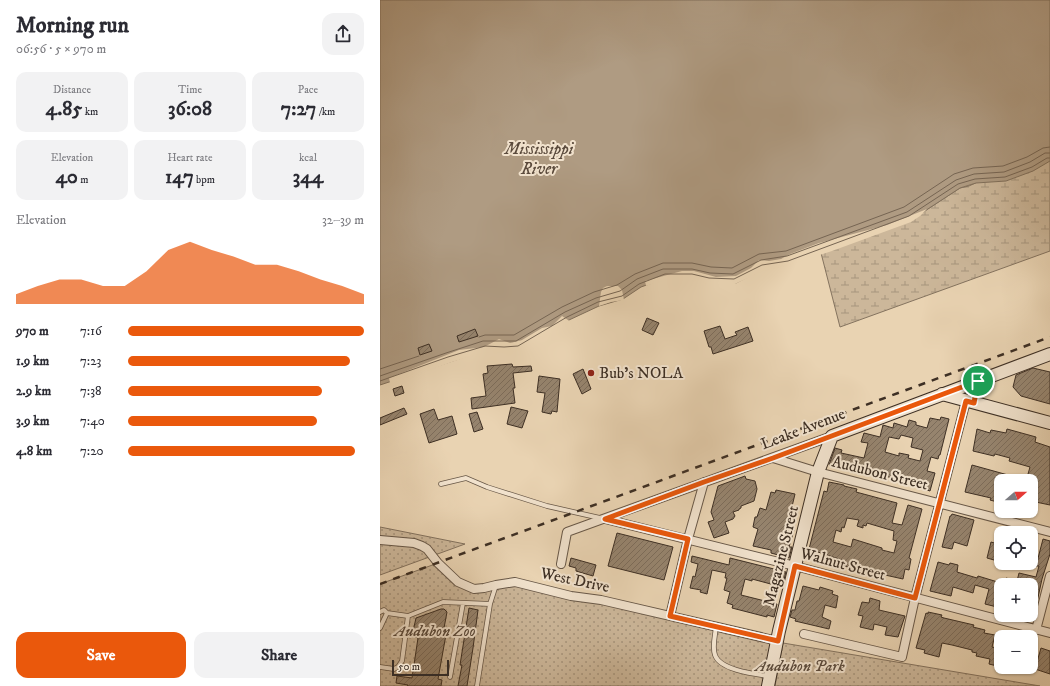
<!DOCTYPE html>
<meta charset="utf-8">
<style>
:root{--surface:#fff;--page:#f2f2f3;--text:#2b2b33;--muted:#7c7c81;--accent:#ea580c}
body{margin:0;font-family:"IM FELL DW Pica",serif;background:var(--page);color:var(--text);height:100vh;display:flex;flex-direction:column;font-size:15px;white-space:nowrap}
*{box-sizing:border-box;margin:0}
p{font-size:13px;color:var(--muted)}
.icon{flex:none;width:22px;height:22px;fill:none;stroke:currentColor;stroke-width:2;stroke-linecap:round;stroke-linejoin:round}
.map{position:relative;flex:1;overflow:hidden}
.panel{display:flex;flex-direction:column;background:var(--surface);width:380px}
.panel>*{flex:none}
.needle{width:26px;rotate:70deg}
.tools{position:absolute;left:614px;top:474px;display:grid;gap:8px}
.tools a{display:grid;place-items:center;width:44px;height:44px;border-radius:8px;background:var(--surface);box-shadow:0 1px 3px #0004;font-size:20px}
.scale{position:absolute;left:12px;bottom:10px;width:57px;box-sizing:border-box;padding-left:4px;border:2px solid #3d2f24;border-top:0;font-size:11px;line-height:14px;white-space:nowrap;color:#3d2f24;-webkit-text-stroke:3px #f1e2cd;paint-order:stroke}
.pin{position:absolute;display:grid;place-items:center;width:34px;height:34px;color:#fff;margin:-17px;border:2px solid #fff;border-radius:50%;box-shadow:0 1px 4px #0007}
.round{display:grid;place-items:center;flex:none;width:42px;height:42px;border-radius:12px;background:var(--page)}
.overview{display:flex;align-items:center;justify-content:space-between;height:68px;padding:0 16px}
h1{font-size:22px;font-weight:700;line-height:30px}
.stats{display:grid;grid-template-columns:repeat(3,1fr);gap:6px;height:68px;padding:4px 16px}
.stats div{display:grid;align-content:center;border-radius:10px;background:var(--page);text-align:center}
.stats b{font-size:20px;font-weight:700}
.stats small{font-size:11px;font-weight:400}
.stats p{font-size:11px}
.chart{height:112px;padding:8px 16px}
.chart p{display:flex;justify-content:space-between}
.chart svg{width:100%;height:72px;margin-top:4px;fill:var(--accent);opacity:.7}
.primary-button{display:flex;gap:8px;margin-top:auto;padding:8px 16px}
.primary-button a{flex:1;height:46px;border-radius:12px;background:var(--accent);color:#fff;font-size:16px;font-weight:700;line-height:46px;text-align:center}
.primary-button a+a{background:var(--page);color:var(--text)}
ul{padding:0 16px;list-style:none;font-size:13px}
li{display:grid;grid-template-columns:64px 48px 1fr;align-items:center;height:30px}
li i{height:10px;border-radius:5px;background:var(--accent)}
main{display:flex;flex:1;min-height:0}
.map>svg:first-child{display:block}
</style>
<main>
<section class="panel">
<div class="overview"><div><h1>Morning run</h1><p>06:56 · 5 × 970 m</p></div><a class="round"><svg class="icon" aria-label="share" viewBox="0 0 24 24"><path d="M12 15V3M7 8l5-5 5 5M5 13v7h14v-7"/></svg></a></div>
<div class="stats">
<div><p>Distance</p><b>4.85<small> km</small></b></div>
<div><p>Time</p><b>36:08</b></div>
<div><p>Pace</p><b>7:27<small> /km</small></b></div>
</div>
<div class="stats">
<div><p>Elevation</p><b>40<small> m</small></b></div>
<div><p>Heart rate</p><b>147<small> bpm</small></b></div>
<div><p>kcal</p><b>344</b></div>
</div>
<div class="chart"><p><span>Elevation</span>32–39 m</p>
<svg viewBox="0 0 160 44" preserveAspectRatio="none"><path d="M0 44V38L10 33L20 29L30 29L40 33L50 33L60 24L70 11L80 6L90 11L100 15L110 20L120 20L130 24L140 29L150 33L160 38V44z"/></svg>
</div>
<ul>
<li><b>970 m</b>7:16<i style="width:100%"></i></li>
<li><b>1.9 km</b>7:23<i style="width:94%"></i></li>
<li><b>2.9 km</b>7:38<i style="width:82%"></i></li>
<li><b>3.9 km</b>7:40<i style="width:80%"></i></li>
<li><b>4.8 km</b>7:20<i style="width:96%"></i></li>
</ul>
<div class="primary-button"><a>Save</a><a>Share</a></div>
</section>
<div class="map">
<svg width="670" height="686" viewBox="0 0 670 686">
<defs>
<pattern id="wetland-marsh" width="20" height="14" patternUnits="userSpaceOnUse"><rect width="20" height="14" fill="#ccb79a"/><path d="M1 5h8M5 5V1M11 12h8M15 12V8" fill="none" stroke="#a7957d"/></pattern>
<pattern id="park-dots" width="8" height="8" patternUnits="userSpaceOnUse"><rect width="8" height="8" fill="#ccb79a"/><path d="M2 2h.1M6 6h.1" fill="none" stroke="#a7957d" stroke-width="1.8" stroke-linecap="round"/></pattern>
<pattern id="building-hatch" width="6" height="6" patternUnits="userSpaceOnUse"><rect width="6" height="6" fill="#96846e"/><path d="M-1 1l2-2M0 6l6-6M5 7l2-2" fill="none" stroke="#7c6c5a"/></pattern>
</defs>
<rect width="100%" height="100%" fill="#e9d3b2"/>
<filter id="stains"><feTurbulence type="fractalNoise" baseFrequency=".005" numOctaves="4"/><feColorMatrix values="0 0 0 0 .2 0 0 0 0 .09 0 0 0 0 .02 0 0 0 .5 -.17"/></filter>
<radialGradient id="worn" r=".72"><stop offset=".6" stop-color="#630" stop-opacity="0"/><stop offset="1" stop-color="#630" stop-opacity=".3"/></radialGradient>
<path fill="url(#wetland-marsh)" stroke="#84735f" d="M 670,148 L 670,251 L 460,327 L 441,253 L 531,220 L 580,188 L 589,186 Z"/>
<path fill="url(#park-dots)" stroke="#84735f" d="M 0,527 L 85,544 L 0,575 Z
M 58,563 L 94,589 L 135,582 L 221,600 L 392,644 L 384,686 L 0,686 L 0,584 Z
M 403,643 L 660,686 L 395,686 Z"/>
<path fill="#af9b82" stroke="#81705c" d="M 0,0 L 670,0 L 670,161 L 653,171 L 626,181 L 596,183 L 580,188 L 531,220 L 383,269 L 356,283 L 312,278 L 286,278 L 261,287 L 243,299 L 219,306 L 189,320 L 164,335 L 106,350 L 0,385 Z"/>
<path fill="#e9d3b2" d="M 547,209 L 540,216 L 531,222 L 452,251 L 409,265 L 383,271 L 355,284 L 329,284 L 312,280 L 286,280 L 266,286 L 265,281 L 302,271 L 314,271 L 336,277 L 356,276 L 371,268 L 379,260 L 389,261 L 401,259 L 410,254 L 439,243 L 507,225 Z
M 227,286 L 238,286 L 242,290 L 244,300 L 231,302 L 219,306 L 221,292 L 223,288 Z
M 182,316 L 191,322 L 145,348 L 130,353 L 106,352 L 72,362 L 11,384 L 10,383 L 9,378 L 79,350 L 104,347 L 119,339 L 130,343 L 142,340 L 162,328 L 172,326 Z"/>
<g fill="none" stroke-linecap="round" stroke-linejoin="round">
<path stroke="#766553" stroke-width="1" d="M 99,337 L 105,335 L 134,335 L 182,307 L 214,292 L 237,285 L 255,274 L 283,263 L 312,263 L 331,267 L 352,268 L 379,254 L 406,251 L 524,207 L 574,174 L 593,168 L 623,166 L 647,157 L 663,148 L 670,147
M 0,369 L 39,356
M 0,376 L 66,353 L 103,341 L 136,341 L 185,312 L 216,298 L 240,291 L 257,279 L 283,269 L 312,269 L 330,273 L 353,274 L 381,260 L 407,256 L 527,212 L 576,180 L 594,174 L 624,172 L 650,162 L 665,153 L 670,153
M 0,381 L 68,357 L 105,346 L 124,347 L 138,346 L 187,317 L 218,302 L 242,296 L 259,284 L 285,274 L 312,274 L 329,278 L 354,279 L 382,265 L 408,261 L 529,216 L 578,184 L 595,179 L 625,177 L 652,167 L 667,158 L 670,158"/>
</g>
<path fill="url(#building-hatch)" stroke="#3d2f24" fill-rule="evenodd" d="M 267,318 L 279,323 L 273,335 L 262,330 Z
M 340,326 L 345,339 L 357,335 L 355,332 L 368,327 L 373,341 L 333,354 L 331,347 L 329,347 L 324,331 Z
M 95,329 L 98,336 L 79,342 L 77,336 Z
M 49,344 L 52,351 L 40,355 L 38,348 Z
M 132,364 L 133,367 L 151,366 L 152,371 L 133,373 L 135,388 L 133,388 L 135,403 L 92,409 L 91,398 L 106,396 L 103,374 L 108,373 L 107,366 Z
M 653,368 L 670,372 L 670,404 L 641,396 L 633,387 L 636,375 Z
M 203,369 L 211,389 L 202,394 L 193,374 Z
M 159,376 L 180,379 L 177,412 L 172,411 L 171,414 L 162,412 L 165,393 L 157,392 Z
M 22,386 L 24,393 L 15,396 L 13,389 Z
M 131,407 L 148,411 L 142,428 L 127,424 Z
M 24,408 L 27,414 L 0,425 L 0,418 Z
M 54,409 L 58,420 L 72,416 L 77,434 L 49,443 L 40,414 Z
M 97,412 L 103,429 L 94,432 L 89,414 Z
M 561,417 L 569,419 L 560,455 L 559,455 L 558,459 L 551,457 L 547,471 L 555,473 L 550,491 L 544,489 L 543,486 L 534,483 L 534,481 L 523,478 L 522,480 L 500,475 L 500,477 L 474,469 L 458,466 L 457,468 L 449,465 L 455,448 L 462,450 L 461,453 L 484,458 L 488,443 L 481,442 L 484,433 L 500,437 L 503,425 L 513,428 L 514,423 L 527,427 L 529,420 L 536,422 L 536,425 L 547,428 L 550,418 L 560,420 ZM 521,435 L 533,438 L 531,447 L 543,450 L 540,461 L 528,458 L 529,455 L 519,453 L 519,456 L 505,452 L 509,437 L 519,439 Z
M 597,429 L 610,433 L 611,430 L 626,433 L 627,429 L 656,437 L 655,442 L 670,447 L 670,505 L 651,501 L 651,481 L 646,481 L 650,467 L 629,461 L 630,458 L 615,454 L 614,456 L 593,451 Z
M 592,465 L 628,475 L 627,481 L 621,481 L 621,503 L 610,500 L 611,498 L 585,492 Z
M 365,476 L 366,479 L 375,481 L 377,489 L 374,501 L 361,506 L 361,508 L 359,509 L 359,510 L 353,512 L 355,516 L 353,519 L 345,522 L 349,533 L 334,538 L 328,522 L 334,520 L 331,512 L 338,486 Z
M 449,482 L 464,485 L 464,486 L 477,489 L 476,492 L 517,503 L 512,523 L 522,525 L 528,505 L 542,509 L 529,558 L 531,559 L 529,570 L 525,569 L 523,579 L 496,573 L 496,574 L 460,565 L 462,560 L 429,549 L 444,491 L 447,492 ZM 467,518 L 479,520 L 477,526 L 483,528 L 483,525 L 486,526 L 487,523 L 514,531 L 513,540 L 517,541 L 514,553 L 502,550 L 502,548 L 473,539 L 471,547 L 453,542 L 456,530 L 461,532 L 462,527 L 464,528 Z
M 396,490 L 415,494 L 410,515 L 412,516 L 409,529 L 414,530 L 409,547 L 412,547 L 409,558 L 391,553 L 391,550 L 373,546 L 378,529 L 373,527 L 375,517 L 377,517 L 380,508 L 386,510 L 391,492 L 395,493 Z
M 572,514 L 594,520 L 587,546 L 574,542 L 572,549 L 562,547 L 570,516 L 571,516 Z
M 237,533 L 293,547 L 284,580 L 228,566 Z
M 663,539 L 670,541 L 670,554 L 662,579 L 657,602 L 656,601 L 653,614 L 651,614 L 651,585 L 624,585 L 626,578 L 637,581 L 639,573 L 656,577 L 659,566 L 656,566 Z
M 611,542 L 621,545 L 621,562 L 607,558 Z
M 312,556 L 349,565 L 350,558 L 406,572 L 402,587 L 372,579 L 372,581 L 365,579 L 361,595 L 397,604 L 394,617 L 387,615 L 387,617 L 352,608 L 353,605 L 347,603 L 350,592 L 344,590 L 347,578 L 345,578 L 346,573 L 332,570 L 327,594 L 320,592 L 321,590 L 310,588 L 313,576 L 315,577 L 318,564 L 311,562 Z
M 191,558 L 216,565 L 213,576 L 196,571 L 196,568 L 189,566 Z
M 558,562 L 569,565 L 570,563 L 578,565 L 577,572 L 597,578 L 598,576 L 621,583 L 621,608 L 605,604 L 609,589 L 595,585 L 593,593 L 573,587 L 571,596 L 550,591 Z
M 423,586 L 439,590 L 440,587 L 453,591 L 452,594 L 458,596 L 456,608 L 445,605 L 442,617 L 451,621 L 449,629 L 415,621 L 416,619 L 410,617 L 412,610 L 415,610 L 417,601 L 419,601 Z
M 490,598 L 500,601 L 499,610 L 525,616 L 518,637 L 505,635 L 507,627 L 494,624 L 493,630 L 480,627 L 483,616 L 478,615 L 482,602 L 489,603 Z
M 89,608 L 98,610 L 93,648 L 87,686 L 78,686 L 82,665 L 80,665 Z
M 61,609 L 64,609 L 67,612 L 64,628 L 67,629 L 58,679 L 62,680 L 61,686 L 27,686 L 28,685 L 16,683 L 17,676 L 32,678 L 38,638 L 32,636 L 36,618 Z
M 548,612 L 562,615 L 561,617 L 564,618 L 594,625 L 593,627 L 605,630 L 604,633 L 615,635 L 612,647 L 621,649 L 621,667 L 609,664 L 610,659 L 596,656 L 597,653 L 592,652 L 592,650 L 572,645 L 562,643 L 559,657 L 544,653 L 545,650 L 536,648 L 546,613 L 548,614 Z
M 661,648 L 670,651 L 670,674 L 655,669 Z"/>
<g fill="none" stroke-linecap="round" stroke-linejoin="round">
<g stroke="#685848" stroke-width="5.5">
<path id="lane" d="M 61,484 L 86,478 L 107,487 L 167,506 L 220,518
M 0,612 L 4,610 L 7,613 L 28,616 L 63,602 L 110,604
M 336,627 C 335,636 332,647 335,655 C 340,670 374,674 388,676
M 0,628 L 7,613
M 0,667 L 14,669 L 18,667 L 22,661 L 28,616
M 70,677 L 83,603
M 97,686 L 110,604 L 116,585"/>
</g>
<g stroke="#685848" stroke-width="10">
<path id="street" d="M 594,403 L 599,381
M 393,458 L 438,472 L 670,532
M 225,519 L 415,566 L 670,633
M 0,540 L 34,543 L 42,546 L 47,549 L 58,563 L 78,582 L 94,589 L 104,588 L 116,585 L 135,582 L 191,596 L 221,600 L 398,641
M 181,564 L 187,532 L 452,436
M 290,616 L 308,539 L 324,482
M 656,630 L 670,576
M 424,634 L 522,657 L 535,598 L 586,401"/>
</g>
<g stroke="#3d2f24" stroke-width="14">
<path id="secondary" d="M 562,394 L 670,423
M 388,686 L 399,631 L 438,472 L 452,436 L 670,354"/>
</g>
<use href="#lane" stroke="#f1e2cd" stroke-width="4"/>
<use href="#street" stroke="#f1e2cd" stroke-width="8"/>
<use href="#secondary" stroke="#f1e2cd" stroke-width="12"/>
<path stroke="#3d2f24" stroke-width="2.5" stroke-dasharray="7 7" stroke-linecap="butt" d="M 0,584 L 670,337"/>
</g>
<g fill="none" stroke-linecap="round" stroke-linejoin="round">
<g stroke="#fff" stroke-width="8">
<path id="route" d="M 598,381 L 594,403 L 586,401 L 535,598 L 415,566 L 398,641 L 290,616 L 308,539 L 225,519 L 324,482 L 393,458 Z"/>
</g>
<use href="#route" stroke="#ea580c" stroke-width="5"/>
</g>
<circle fill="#8f2418" stroke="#f1e2cd" stroke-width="1.5" cx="211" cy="373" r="4"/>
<g text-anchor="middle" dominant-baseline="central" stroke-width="4" stroke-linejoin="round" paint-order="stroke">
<g font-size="16" fill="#3d2f24" stroke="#f1e2cd" text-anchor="start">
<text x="219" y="373">Bub's NOLA</text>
</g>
<g font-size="16" fill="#3d2f24" stroke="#f1e2cd">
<text transform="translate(423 429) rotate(-21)">Leake Avenue</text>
<text transform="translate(500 473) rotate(14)">Audubon Street</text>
<text transform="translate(401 556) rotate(-76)">Magazine Street</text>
<text transform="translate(463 564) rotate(15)">Walnut Street</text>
<text transform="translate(195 580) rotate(12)">West Drive</text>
</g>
<g font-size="16" font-style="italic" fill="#5a4a3c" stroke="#f1e2cd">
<text x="55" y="631">Audubon Zoo</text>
<text x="420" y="666">Audubon Park</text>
</g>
<g font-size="17" font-style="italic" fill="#5a4a3c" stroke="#f1e2cd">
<text x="159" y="149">Mississippi<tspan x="159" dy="20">River</tspan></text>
</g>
</g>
<rect width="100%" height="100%" filter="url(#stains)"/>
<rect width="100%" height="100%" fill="url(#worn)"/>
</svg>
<div class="tools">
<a><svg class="needle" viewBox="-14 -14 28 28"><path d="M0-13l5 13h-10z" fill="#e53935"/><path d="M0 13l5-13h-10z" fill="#7c7c81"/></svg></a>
<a><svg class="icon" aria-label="locate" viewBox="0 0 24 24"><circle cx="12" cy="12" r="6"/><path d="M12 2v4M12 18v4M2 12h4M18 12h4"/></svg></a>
<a>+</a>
<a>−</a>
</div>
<div class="scale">50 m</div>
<div class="pin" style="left:598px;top:381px;background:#1e9e55"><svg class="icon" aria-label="arrive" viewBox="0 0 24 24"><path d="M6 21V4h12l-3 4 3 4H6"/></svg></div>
</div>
</main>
